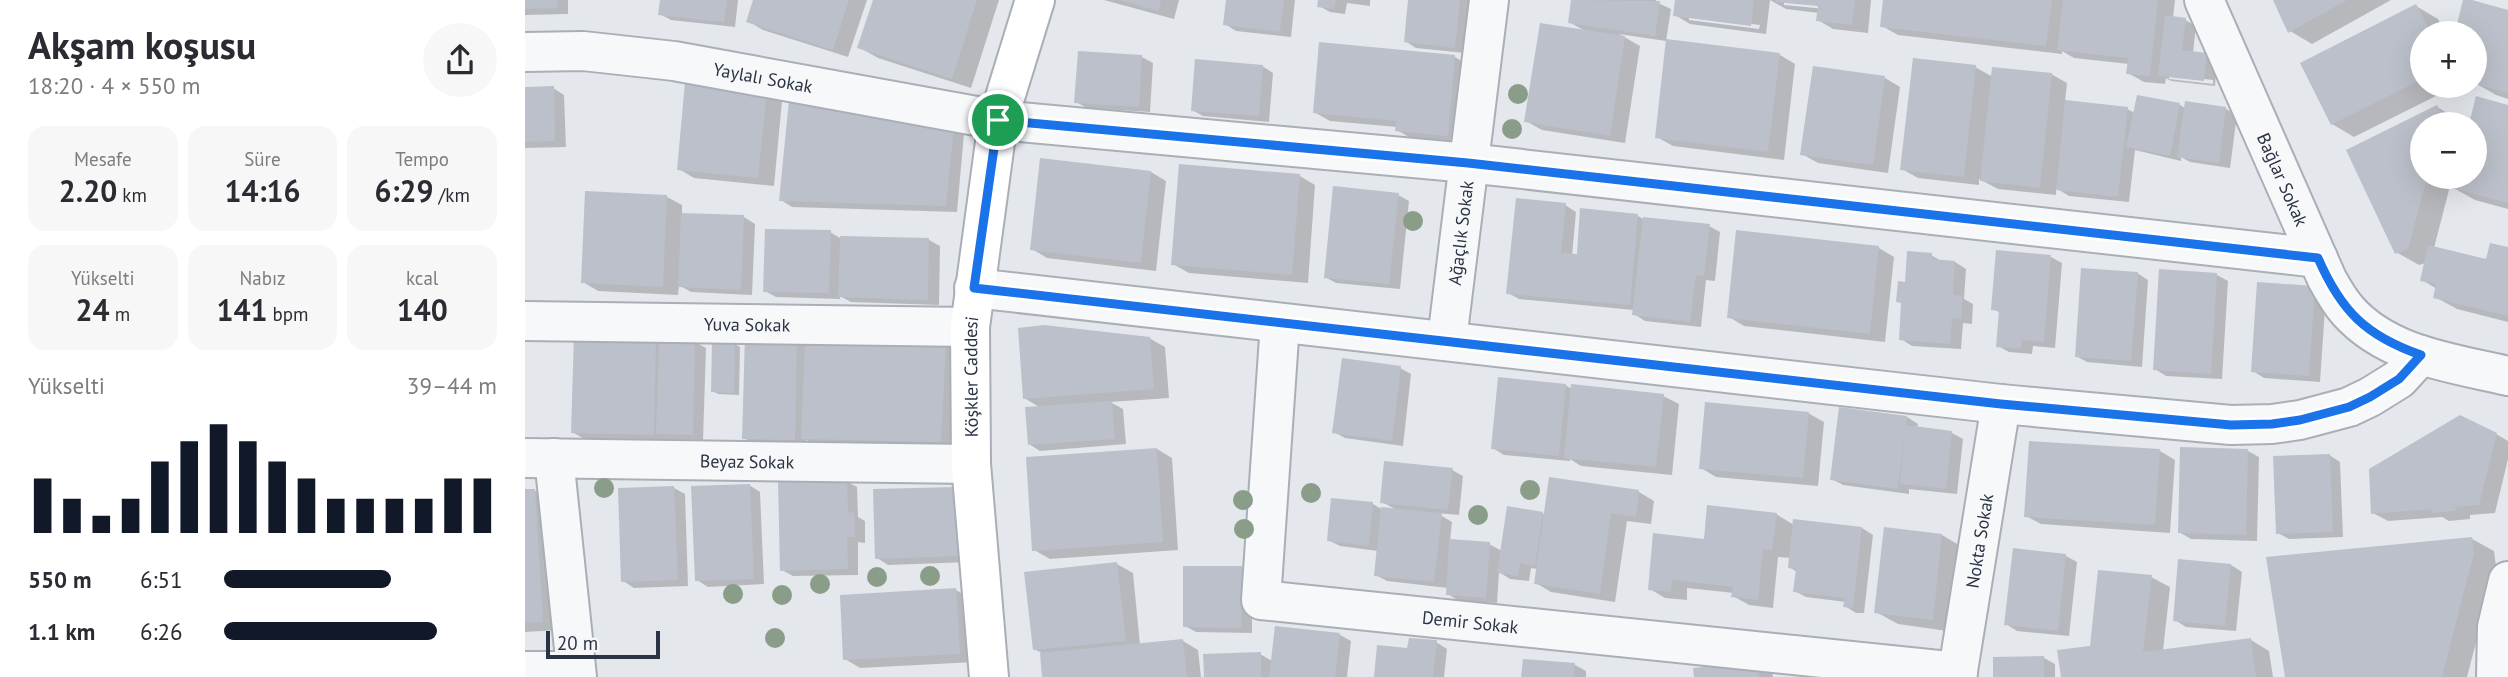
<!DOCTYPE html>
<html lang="tr">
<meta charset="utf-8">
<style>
:root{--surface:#fff;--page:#f7f7f7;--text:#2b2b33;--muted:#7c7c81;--accent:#111827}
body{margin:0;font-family:"PT Sans",sans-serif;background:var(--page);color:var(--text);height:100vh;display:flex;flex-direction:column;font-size:26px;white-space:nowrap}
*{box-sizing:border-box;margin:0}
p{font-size:23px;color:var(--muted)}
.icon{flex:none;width:38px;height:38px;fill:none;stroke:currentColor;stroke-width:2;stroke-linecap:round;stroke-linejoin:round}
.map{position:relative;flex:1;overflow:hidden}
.panel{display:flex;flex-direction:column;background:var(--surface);width:525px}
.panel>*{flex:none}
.fabs{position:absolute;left:1885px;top:21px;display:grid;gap:14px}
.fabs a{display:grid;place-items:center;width:77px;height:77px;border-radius:50%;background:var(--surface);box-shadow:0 7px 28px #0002;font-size:35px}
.scale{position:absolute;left:21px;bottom:18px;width:114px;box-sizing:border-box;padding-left:7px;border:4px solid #2b3445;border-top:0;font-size:19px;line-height:24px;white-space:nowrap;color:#2b3445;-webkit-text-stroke:5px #f4f6f9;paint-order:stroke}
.pin{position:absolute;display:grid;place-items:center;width:60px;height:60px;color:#fff;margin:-30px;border:4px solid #fff;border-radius:50%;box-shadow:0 2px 7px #0007}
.round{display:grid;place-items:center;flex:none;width:74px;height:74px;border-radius:37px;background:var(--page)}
.head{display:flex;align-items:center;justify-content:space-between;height:119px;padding:0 28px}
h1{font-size:38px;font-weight:600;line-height:52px}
.metrics{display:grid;grid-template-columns:repeat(3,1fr);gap:10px;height:119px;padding:7px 28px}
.metrics div{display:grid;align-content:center;border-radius:18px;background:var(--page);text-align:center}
.metrics b{font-size:30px;font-weight:600}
.metrics small{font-size:19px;font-weight:400}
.metrics p{font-size:19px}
.chart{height:196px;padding:14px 28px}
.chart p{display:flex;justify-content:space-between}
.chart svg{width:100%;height:126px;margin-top:7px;stroke:var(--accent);stroke-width:6}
ul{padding:0 28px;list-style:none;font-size:23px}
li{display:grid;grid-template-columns:112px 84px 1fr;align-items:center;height:52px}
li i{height:18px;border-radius:9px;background:var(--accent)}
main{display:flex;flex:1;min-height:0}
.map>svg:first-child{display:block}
</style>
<main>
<section class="panel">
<div class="head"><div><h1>Akşam koşusu</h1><p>18:20 · 4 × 550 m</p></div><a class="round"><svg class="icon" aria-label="share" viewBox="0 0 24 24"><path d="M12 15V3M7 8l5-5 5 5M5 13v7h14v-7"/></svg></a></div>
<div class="metrics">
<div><p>Mesafe</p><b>2.20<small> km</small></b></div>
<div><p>Süre</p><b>14:16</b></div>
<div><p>Tempo</p><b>6:29<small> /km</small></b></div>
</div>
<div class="metrics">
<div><p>Yükselti</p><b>24<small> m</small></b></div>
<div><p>Nabız</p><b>141<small> bpm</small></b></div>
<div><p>kcal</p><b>140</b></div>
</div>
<div class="chart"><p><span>Yükselti</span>39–44 m</p>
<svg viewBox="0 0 160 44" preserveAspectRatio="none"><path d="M5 44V25M15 44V32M25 44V38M35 44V32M45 44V19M55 44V12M65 44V6M75 44V12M85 44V19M95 44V25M105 44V32M115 44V32M125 44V32M135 44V32M145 44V25M155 44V25"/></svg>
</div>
<ul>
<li><b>550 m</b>6:51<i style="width:61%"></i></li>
<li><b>1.1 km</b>6:26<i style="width:78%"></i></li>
</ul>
</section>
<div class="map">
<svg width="1983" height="677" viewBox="0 0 1983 677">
<rect width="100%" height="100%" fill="#e4e7ec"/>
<path fill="#0003" fill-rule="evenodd" d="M 0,0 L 43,0 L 43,14 L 0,15 Z
M 136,0 L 213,0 L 210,27 L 146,20 L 135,14 Z
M 230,0 L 342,0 L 323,57 L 238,30 L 223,21 Z
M 349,0 L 474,0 L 446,88 L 353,58 L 334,47 Z
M 579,0 L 654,0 L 649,19 Z
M 703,0 L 770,0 L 766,37 L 711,31 L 700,24 Z
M 795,0 L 845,0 L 845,6 L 822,3 L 820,14 L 805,12 L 794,6 Z
M 885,0 L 946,0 L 940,53 L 891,48 L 880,41 Z
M 1048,0 L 1131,0 L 1131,2 L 1146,9 L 1141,41 L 1094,34 L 1115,46 L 1100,143 L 1017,130 L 1001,121 L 1060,31 L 1044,22 Z
M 1152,0 L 1245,0 L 1241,34 L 1165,24 L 1150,15 ZM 1164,16 L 1235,25 L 1234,29 L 1164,20 Z
M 1245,0 L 1346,0 L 1343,33 L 1308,29 L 1293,20 L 1294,13 L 1261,9 ZM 1259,1 L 1301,6 L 1301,9 L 1259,5 Z
M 1360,0 L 1650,0 L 1648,18 L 1660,20 L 1671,26 L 1668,53 L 1681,54 L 1692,61 L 1690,86 L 1646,81 L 1641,78 L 1640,84 L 1619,82 L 1603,73 L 1604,64 L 1549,58 L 1537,51 L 1537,54 L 1373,35 L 1357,26 ZM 1644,75 L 1688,80 L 1688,84 L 1644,79 Z
M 1750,0 L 1866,0 L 1787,44 L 1765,31 Z
M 1891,6 L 1913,19 L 1920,33 L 1897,33 L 1897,86 L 1931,86 L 1829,137 L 1807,124 Z
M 1983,11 L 1983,99 L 1971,95 L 1950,83 L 1954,66 L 1950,64 L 1950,33 L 1939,33 L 1941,27 Z
M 796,44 L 930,57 L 945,66 L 938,144 L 887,139 L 872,130 L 872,127 L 805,121 L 789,112 Z
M 1255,55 L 1270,64 L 1259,160 L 1148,146 L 1132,137 Z
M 617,57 L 628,63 L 625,112 L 562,108 L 551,102 Z
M 737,66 L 748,73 L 744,122 L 678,116 L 667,110 Z
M 1450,67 L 1468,77 L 1526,74 L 1542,83 L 1540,102 L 1602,109 L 1610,113 L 1613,97 L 1655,105 L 1660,108 L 1701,109 L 1712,115 L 1705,168 L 1665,162 L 1656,157 L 1656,161 L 1610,150 L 1604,202 L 1544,196 L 1531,188 L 1531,195 L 1473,189 L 1454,179 L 1454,185 L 1393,178 L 1377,169 Z
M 1290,68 L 1360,78 L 1375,87 L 1363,173 L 1293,163 L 1277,154 Z
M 28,88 L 39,95 L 41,147 L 0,148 L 0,89 Z
M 241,92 L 257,101 L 249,186 L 169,178 L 154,169 Z
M 1953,98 L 1983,107 L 1983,209 L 1950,200 L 1925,186 L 1909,248 L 1962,261 L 1983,249 L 1983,322 L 1932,309 L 1910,297 L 1912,289 L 1897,280 L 1901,263 L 1894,265 L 1871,252 L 1824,151 L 1912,107 L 1934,120 L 1936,124 L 1897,124 L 1897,177 L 1950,177 L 1950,124 L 1946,124 Z
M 428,128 L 439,134 L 432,212 L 267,207 L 256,200 Z
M 517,160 L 626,172 L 641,181 L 631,271 L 522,258 L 507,249 Z
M 775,176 L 790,185 L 783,283 L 664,273 L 648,264 Z
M 62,192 L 142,197 L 157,205 L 157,214 L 219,217 L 230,224 L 227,295 L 166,292 L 154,285 L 153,295 L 73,291 L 58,282 Z
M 873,195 L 884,201 L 875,289 L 811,283 L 800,277 Z
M 1040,205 L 1051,212 L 1047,256 L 1054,256 L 1113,216 L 1118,219 L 1184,226 L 1195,232 L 1190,281 L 1181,280 L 1176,327 L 1120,321 L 1109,314 L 1109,310 L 994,299 L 983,293 Z
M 305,232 L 315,238 L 404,240 L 415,246 L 414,305 L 326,302 L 315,296 L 315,299 L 251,297 L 240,291 Z
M 1354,248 L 1369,257 L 1360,342 L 1219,326 L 1204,317 Z
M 1406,255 L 1418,262 L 1430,262 L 1441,269 L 1439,299 L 1448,304 L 1447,324 L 1438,323 L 1436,349 L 1387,346 L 1376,339 L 1378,304 L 1373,301 L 1382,284 Z
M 1526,257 L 1537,263 L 1530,348 L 1508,346 L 1507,354 L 1484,352 L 1473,346 L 1476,313 L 1468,309 Z
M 1612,273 L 1623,280 L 1617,367 L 1562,362 L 1551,356 Z
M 1692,275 L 1703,281 L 1697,379 L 1641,376 L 1630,369 Z
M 1790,287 L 1801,294 L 1795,382 L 1739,378 L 1728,371 Z
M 50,336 L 170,342 L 181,348 L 178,440 L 144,439 L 144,443 L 63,441 L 47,432 Z
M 221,338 L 421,345 L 432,352 L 427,448 L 289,444 L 281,440 L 281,445 L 230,445 L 219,438 Z
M 624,338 L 640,347 L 644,398 L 585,402 L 598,409 L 601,444 L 515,451 L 504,444 L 516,408 L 499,398 Z
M 210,344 L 215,347 L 214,395 L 193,394 L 188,391 Z
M 875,368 L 886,374 L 878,446 L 820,438 L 809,432 Z
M 1040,385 L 1047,389 L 1138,396 L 1154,404 L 1147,475 L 1056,466 L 1045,459 L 1045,461 L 979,455 L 968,448 Z
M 1283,413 L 1299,422 L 1293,486 L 1191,477 L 1176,468 Z
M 1382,417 L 1393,424 L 1392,428 L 1427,433 L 1438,439 L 1432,494 L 1384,489 L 1384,494 L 1318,485 L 1307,479 Z
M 1971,434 L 1983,441 L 1983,459 L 1970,513 L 1945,515 L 1945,519 L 1924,521 L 1917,517 L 1863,521 L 1848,513 Z
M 632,449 L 647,458 L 653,550 L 525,559 L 509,550 Z
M 1635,451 L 1650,460 L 1645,533 L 1516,524 L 1501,516 Z
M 1723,451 L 1734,457 L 1732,541 L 1666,539 L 1654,532 Z
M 1804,455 L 1815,462 L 1818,537 L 1764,539 L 1753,533 Z
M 927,470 L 938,476 L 934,515 L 912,513 L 927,522 L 925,541 L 964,544 L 977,551 L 1017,513 L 1020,515 L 1114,492 L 1129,501 L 1126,524 L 1102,521 L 1090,602 L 1026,592 L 1011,583 L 1013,569 L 1006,568 L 1004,581 L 985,579 L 974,572 L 972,603 L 934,601 L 923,594 L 923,588 L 862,581 L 851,575 L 853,551 L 815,546 L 803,540 L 848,504 L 858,510 L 872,510 L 857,502 Z
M 321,481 L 332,487 L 333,517 L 340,521 L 340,543 L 333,542 L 333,575 L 268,576 L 257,570 Z
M 224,485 L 235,492 L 239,584 L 183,587 L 172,580 Z
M 149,488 L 160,494 L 163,586 L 109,588 L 98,581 Z
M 9,490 L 25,499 L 33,630 L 0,632 L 0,491 Z
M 349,491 L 445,562 L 363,565 L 352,558 Z
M 1251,514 L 1269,525 L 1337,528 L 1348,535 L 1339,613 L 1331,613 L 1320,606 L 1321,602 L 1281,597 L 1270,591 L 1272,572 L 1264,567 L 1266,558 L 1253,557 L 1248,608 L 1224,605 L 1208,596 L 1209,593 L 1162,588 L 1162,600 L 1140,598 L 1125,589 L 1180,541 Z
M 1417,535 L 1439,548 L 1429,632 L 1373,624 L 1351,612 Z
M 1947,539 L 1969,551 L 1971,566 L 1942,677 L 1762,677 Z
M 1541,556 L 1552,562 L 1544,636 L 1492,631 L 1481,624 Z
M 592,564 L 608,573 L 615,645 L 658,641 L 673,650 L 676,677 L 519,677 L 517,653 L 509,649 Z
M 1706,565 L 1717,572 L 1711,631 L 1661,627 L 1650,620 Z
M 716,568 L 727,574 L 727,633 L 671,632 L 660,626 Z
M 1626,577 L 1645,587 L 1638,651 L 1726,640 L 1744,651 L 1748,677 L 1538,677 L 1567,648 Z
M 431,590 L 446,599 L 450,662 L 335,668 L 320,659 Z
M 815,635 L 826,641 L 822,677 L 681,677 L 735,654 L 747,661 Z
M 911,642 L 922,649 L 919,677 L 851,677 L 884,650 Z
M 1519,658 L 1530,664 L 1530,677 L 1470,677 Z
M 999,661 L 1050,665 L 1061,671 L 1061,677 L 998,677 Z
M 1232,663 L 1247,672 L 1248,677 L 1171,677 Z"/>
<path fill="#bbc0ca" d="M 0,0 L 32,0 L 33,8 L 0,9 Z
M 135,0 L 202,0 L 199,22 L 133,15 Z
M 228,0 L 324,0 L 308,50 L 221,22 Z
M 348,0 L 452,0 L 427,79 L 332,48 Z
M 593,0 L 636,0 L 634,11 Z
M 701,0 L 759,0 L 755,32 L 698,25 Z
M 793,0 L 811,0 L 809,9 L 792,7 Z
M 883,0 L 935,0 L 930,48 L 879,42 Z
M 1046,0 L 1135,1 L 1130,36 L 1043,23 Z
M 1150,0 L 1229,0 L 1226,26 L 1148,16 Z
M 1251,0 L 1330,0 L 1327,25 L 1291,21 L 1293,6 L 1251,2 Z
M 1358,0 L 1527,0 L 1521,46 L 1355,27 Z
M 1538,0 L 1633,0 L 1625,76 L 1601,74 L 1603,58 L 1532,50 Z
M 1748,0 L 1822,0 L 1763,33 Z
M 1938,0 L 1947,0 L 1983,10 L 1983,93 L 1950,84 L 1952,65 L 1950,64 L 1950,33 L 1937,33 L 1939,27 L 1932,24 Z
M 1891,4 L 1906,33 L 1897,33 L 1897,79 L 1806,125 L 1775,63 Z
M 1640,15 L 1661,18 L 1657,50 L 1682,53 L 1679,81 L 1633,76 Z
M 1015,23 L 1100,36 L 1085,136 L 999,122 Z
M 1141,39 L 1255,53 L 1243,152 L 1130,138 Z
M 794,42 L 930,55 L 923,136 L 870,131 L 871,121 L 788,113 Z
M 553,51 L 617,55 L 614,107 L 549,103 Z
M 1388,58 L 1451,65 L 1439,177 L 1375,170 Z
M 670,59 L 738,65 L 734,116 L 666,111 Z
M 1288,66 L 1360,76 L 1348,165 L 1275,155 Z
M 1467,67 L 1527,73 L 1515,188 L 1455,181 Z
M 160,82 L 242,90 L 233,178 L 152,170 Z
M 29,86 L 30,141 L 0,142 L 0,87 Z
M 1612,95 L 1655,103 L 1645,156 L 1601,147 Z
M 1951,96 L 1983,105 L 1983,203 L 1926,188 L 1929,177 L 1950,177 L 1950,124 L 1944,124 Z
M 264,100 L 429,126 L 421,206 L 254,201 Z
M 1540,100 L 1603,107 L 1593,197 L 1531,190 Z
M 1660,101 L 1701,107 L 1694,163 L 1652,157 Z
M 1912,105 L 1918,116 L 1916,124 L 1897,124 L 1897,177 L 1902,177 L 1883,249 L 1870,254 L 1821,150 Z
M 515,158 L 626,171 L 616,263 L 505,250 Z
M 654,164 L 775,174 L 767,275 L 646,265 Z
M 808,186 L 874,193 L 864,284 L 799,278 Z
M 60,191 L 142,195 L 138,287 L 56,283 Z
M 991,198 L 1041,203 L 1036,253 L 1052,254 L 1055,208 L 1113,214 L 1105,305 L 981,294 Z
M 156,213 L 219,215 L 216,290 L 153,287 Z
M 1118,217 L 1185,224 L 1179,276 L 1171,275 L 1165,322 L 1107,315 Z
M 240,229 L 306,230 L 304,293 L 238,292 Z
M 1211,230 L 1354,246 L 1345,334 L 1202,318 Z
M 315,236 L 404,238 L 403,300 L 313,297 Z
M 1965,243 L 1983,247 L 1983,316 L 1908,298 L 1911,284 L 1895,281 L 1903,245 L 1961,259 Z
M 1471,250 L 1526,255 L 1519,342 L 1497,340 L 1496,349 L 1471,347 L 1474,311 L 1466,310 Z
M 1382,251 L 1407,253 L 1407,259 L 1430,261 L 1428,295 L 1438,296 L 1436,319 L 1427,318 L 1425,344 L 1374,340 L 1376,303 L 1371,302 L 1373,281 L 1380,282 Z
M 1556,268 L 1613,272 L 1606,361 L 1550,357 Z
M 1634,269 L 1692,273 L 1686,374 L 1628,370 Z
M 1732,282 L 1790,286 L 1784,376 L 1726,372 Z
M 519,325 L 625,337 L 629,389 L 498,399 L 493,328 Z
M 49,334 L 131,336 L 129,435 L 46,433 Z
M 220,336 L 272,337 L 270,440 L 217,439 Z
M 134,339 L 170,340 L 168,435 L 131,434 Z
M 280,340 L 421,344 L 416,442 L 276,439 Z
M 187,342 L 210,342 L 209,393 L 186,392 Z
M 817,358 L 876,366 L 867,441 L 807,433 Z
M 973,377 L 1041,384 L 1034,456 L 966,449 Z
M 1046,384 L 1139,394 L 1131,467 L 1039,458 Z
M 587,401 L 590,439 L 503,445 L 500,407 Z
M 1180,402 L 1284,412 L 1278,478 L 1174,469 Z
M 1314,407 L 1382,416 L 1381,425 L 1427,431 L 1421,489 L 1375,484 L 1380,429 L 1373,489 L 1305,480 Z
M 1935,415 L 1972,433 L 1954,505 L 1930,507 L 1931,511 L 1907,513 L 1906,509 L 1846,514 L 1844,469 Z
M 1504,441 L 1635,449 L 1630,525 L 1499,517 Z
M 1655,447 L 1723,449 L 1721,535 L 1653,533 Z
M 632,448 L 638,542 L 507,551 L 501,457 Z
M 1805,454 L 1808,532 L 1751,534 L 1748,456 Z
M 859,461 L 928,468 L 923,510 L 855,503 Z
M 1024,477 L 1114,490 L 1111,517 L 1086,513 L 1075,594 L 1009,584 Z
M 322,479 L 323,513 L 329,512 L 330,537 L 322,537 L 323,569 L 255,571 L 253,481 Z
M 225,484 L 229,579 L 170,581 L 166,486 Z
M 149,486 L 153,580 L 96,582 L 93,488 Z
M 432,487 L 435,556 L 350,559 L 348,489 Z
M 0,489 L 10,489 L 18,622 L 0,623 Z
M 806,498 L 848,502 L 844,546 L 802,541 Z
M 1182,505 L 1252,513 L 1247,550 L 1238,549 L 1233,600 L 1206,597 L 1208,587 L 1147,580 L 1146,592 L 1123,590 L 1128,533 L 1179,539 Z
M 982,506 L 1018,512 L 1010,566 L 995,563 L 993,576 L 972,573 Z
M 856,507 L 917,513 L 909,582 L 849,576 Z
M 1268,519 L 1337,527 L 1328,608 L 1318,607 L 1320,598 L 1268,592 L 1271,569 L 1263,568 Z
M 1359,527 L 1417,534 L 1408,620 L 1349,613 Z
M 1947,537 L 1949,553 L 1917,677 L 1760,677 L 1741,557 Z
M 924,539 L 965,542 L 961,598 L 921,595 Z
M 1488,548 L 1541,554 L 1533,631 L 1479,625 Z
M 1653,559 L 1706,564 L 1700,626 L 1648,621 Z
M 592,562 L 601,641 L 508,650 L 499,572 Z
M 658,566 L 717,566 L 716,628 L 658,627 Z
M 1573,570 L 1627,575 L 1618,652 L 1726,638 L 1731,677 L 1536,677 L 1532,650 L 1565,646 Z
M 431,588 L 435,654 L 318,660 L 315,595 Z
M 750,626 L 815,633 L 810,677 L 744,677 Z
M 884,638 L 912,640 L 908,677 L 849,677 L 852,645 L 882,648 Z
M 658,639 L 662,677 L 517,677 L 515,653 Z
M 736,652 L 736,677 L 679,677 L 678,654 Z
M 1519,656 L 1519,677 L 1468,677 L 1468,657 Z
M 998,659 L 1050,663 L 1049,677 L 996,677 Z
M 1232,661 L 1234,677 L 1169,677 L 1168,668 Z"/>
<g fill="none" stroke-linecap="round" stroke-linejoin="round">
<g stroke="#a9aeb7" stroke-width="42">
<g id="minor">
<path id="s1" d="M 1679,0 L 1802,279 C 1808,290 1815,302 1823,311 C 1863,356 1928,363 1983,376"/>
<path id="s2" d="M 0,52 L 58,51 L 149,61 L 473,120 L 943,163 L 1793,258"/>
<path d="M 449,288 L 1476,404 L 1706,425 L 1747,424 L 1775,420 L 1824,407 L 1845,397 L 1874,379 L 1896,355"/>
<path id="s3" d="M 0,321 L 445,327"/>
<path id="s4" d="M 755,323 L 736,600 L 1433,672"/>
<path id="s5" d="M 922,340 L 964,0"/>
<path id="s6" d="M 0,458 L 446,464"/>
<path d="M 29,458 L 52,677"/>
<path d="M 0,671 L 51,671"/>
<path id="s7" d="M 1432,677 L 1476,404"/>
<path d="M 1971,677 L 1972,627 L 1983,581"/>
</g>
</g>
<g stroke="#a9aeb7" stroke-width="42">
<g id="secondary">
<path id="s8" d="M 464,677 L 446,464 L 445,327 L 473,120 L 510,0"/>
</g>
</g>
<use href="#minor" stroke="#f7f8fa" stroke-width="38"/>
<use href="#secondary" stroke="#fff" stroke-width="38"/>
</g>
<g fill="#899d89">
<circle cx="993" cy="94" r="10"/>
<circle cx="987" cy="129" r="10"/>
<circle cx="888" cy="221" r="10"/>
<circle cx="79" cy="488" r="10"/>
<circle cx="1005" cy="490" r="10"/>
<circle cx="786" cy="493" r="10"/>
<circle cx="718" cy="500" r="10"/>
<circle cx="953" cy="515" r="10"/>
<circle cx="719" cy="529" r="10"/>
<circle cx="405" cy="576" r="10"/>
<circle cx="352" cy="577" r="10"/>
<circle cx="295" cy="584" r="10"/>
<circle cx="208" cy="594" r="10"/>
<circle cx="257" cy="595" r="10"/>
<circle cx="250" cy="638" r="10"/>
</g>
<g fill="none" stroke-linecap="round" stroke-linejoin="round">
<g stroke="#fff" stroke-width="14">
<path id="route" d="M 473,120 L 943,163 L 1793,258 C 1816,311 1841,336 1896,355 L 1874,379 L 1845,397 L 1824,407 L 1775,420 L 1747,424 L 1706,425 L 1476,404 L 449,288 Z"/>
</g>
<use href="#route" stroke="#1a73e8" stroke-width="9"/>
</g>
<g text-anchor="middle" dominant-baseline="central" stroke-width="7" stroke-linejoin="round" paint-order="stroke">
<g font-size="18" fill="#2b3445" stroke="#f4f6f9">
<text stroke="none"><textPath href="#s2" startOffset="240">Yaylalı Sokak</textPath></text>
<text stroke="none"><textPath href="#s1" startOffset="196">Bağlar Sokak</textPath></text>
<text stroke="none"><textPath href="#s5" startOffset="108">Ağaçlık Sokak</textPath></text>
<text stroke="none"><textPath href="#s3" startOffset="222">Yuva Sokak</textPath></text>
<text stroke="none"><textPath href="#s8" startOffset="301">Köşkler Caddesi</textPath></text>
<text stroke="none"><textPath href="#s6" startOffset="222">Beyaz Sokak</textPath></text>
<text stroke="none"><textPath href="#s7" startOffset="138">Nokta Sokak</textPath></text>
<text stroke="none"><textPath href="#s4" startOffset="488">Demir Sokak</textPath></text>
</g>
</g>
</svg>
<div class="fabs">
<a>+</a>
<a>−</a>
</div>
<div class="scale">20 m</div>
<div class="pin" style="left:473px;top:120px;background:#1e9e55"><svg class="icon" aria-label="arrive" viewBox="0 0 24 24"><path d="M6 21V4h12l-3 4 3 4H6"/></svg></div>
</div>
</main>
